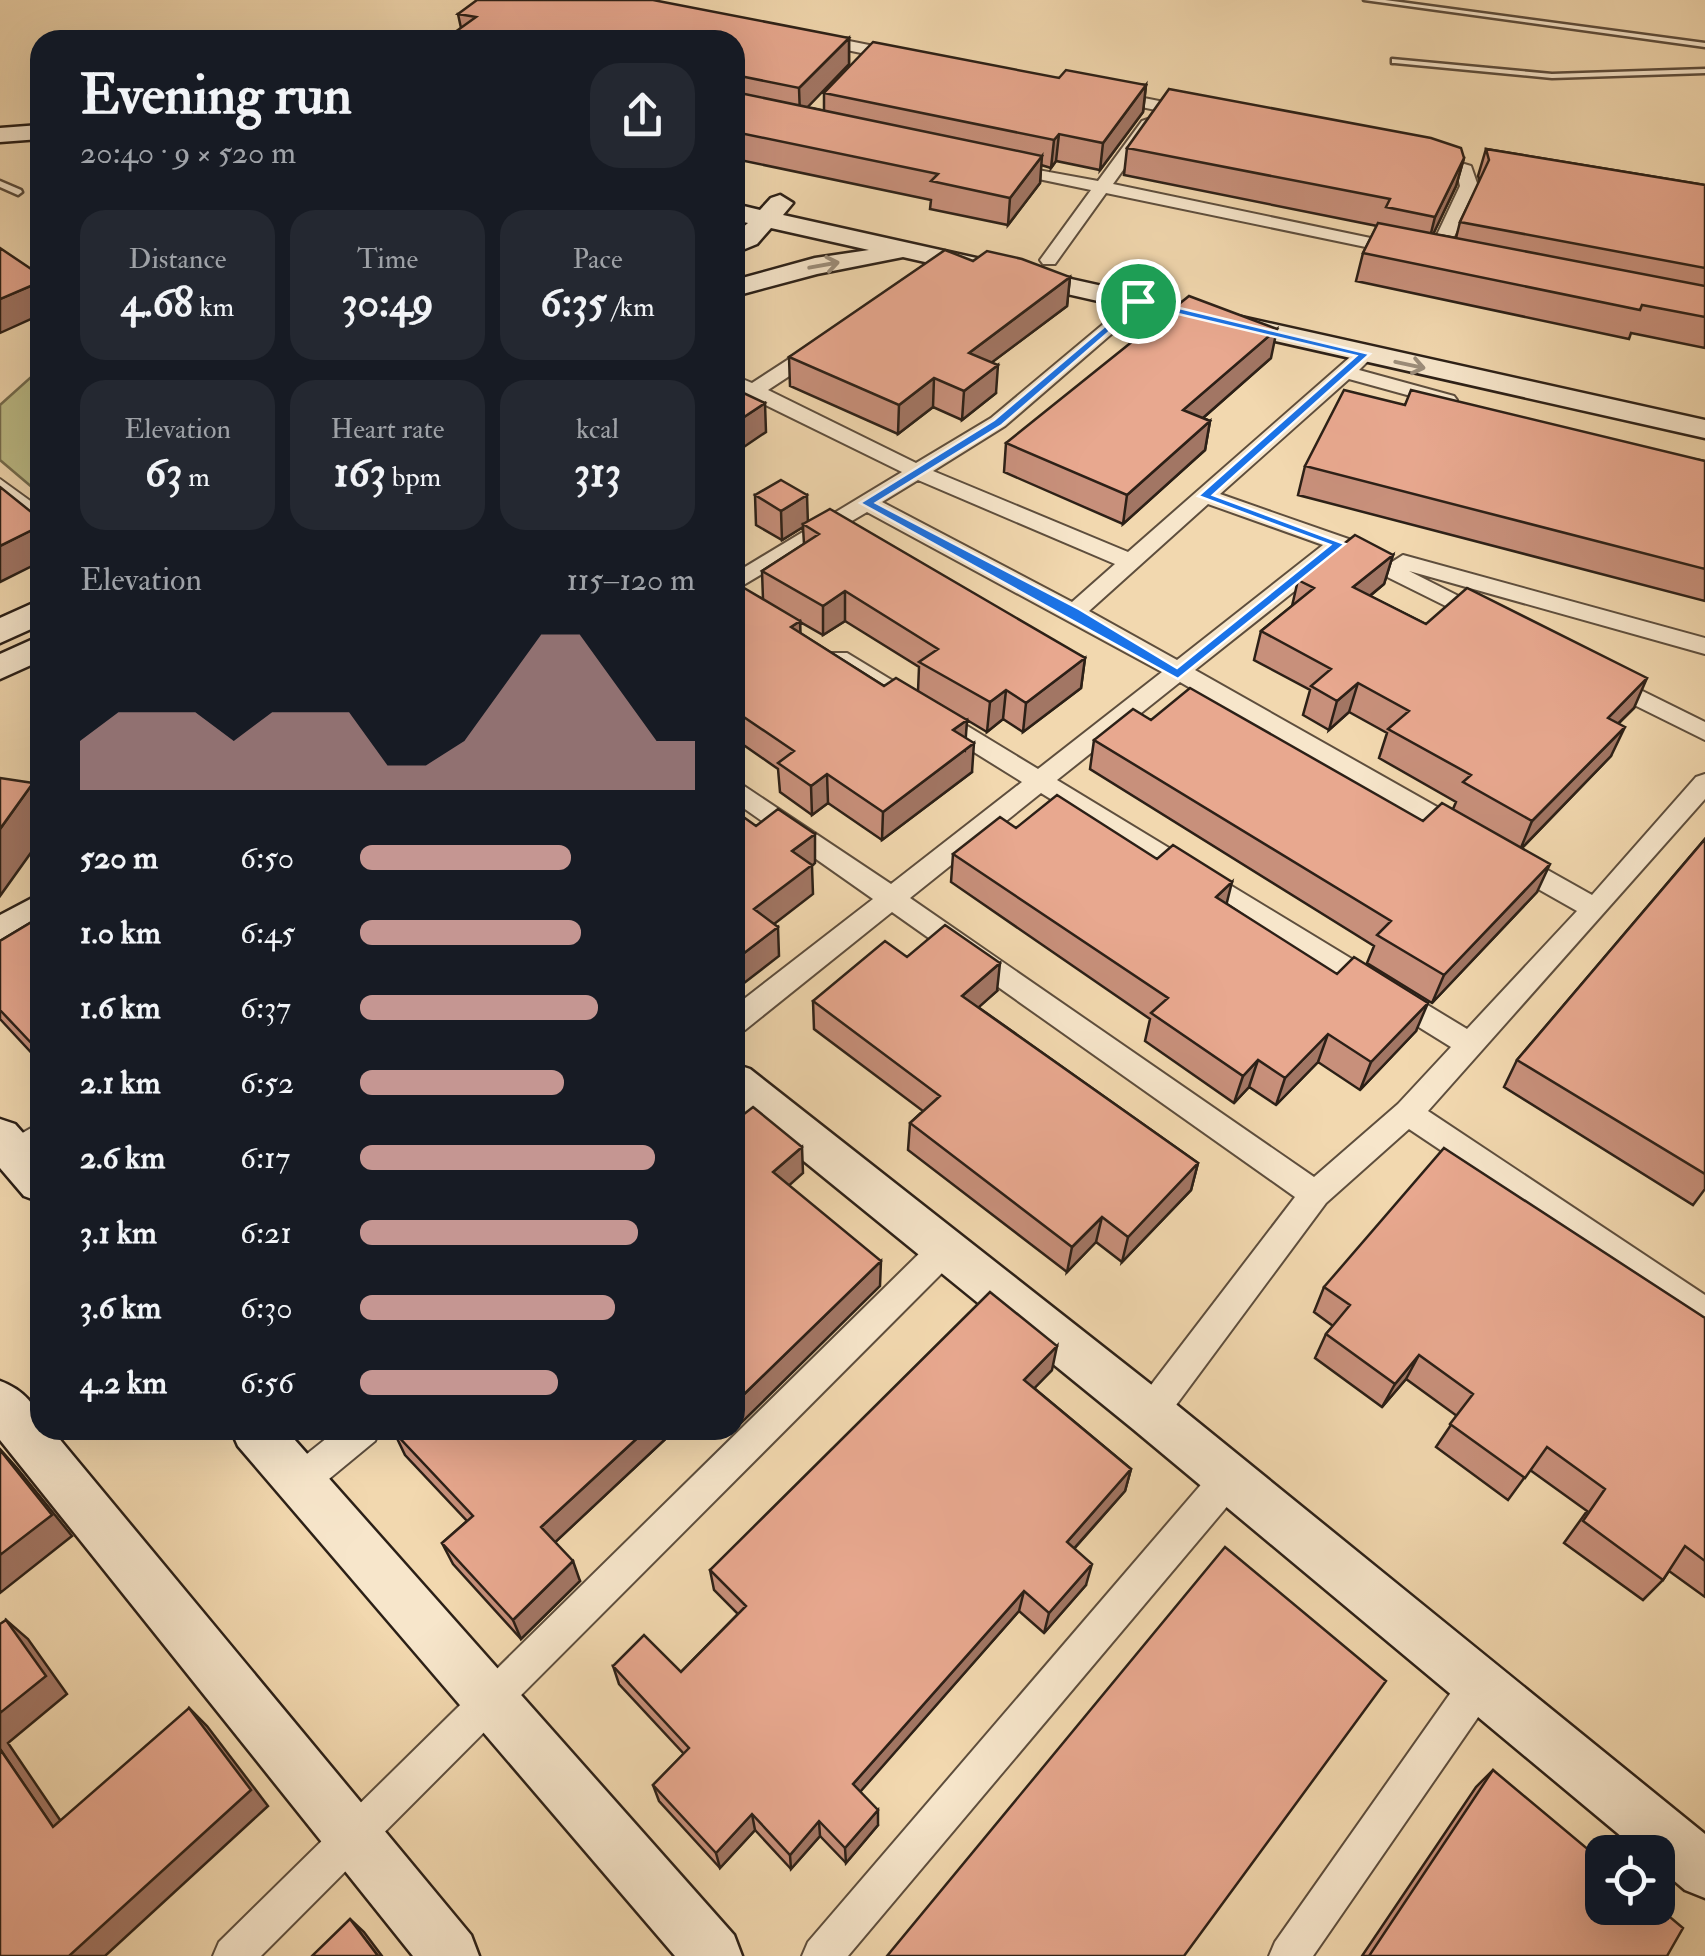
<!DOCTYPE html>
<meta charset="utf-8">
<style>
:root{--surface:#171b24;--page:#242831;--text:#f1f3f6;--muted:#9ea1a6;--accent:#c59692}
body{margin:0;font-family:"IM FELL Double Pica",serif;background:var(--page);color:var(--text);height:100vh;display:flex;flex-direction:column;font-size:38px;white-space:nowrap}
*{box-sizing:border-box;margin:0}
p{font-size:32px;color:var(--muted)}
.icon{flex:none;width:55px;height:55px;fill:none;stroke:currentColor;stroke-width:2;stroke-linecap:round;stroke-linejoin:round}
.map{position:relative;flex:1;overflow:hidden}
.drawer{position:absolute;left:30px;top:30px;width:715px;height:1410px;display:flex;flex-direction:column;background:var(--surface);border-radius:30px;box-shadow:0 10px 40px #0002}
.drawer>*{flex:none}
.fabs{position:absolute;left:1585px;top:1835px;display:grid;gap:20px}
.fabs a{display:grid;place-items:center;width:90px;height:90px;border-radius:20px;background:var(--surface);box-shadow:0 10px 40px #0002;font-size:50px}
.pin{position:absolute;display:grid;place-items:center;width:85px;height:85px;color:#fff;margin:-42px;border:5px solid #fff;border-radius:50%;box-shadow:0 2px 10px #0007}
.round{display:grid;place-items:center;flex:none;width:105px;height:105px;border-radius:30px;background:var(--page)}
.head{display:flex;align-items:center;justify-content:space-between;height:170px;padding:0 50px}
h1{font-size:55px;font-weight:700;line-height:75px}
.metrics{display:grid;grid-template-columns:repeat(3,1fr);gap:15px;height:170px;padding:10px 50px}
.metrics div{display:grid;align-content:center;border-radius:25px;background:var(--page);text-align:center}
.metrics b{font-size:42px;font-weight:700}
.metrics small{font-size:28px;font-weight:400}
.metrics p{font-size:28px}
.chart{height:280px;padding:20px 50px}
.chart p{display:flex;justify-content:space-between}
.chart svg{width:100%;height:180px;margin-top:10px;fill:var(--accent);opacity:.7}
ul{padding:0 50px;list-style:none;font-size:32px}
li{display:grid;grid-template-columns:160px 120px 1fr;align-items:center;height:75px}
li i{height:25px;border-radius:12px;background:var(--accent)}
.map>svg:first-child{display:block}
</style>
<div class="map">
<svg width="1705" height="1956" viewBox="0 0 1705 1956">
<rect width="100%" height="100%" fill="#f2d8af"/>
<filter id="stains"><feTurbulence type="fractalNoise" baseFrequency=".002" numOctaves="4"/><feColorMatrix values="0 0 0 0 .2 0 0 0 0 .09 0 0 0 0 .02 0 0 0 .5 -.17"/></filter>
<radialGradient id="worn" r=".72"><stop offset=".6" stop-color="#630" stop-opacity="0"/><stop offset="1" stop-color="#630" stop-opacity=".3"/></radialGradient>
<path fill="#bfbd87" stroke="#766e4f" stroke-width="2.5" d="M 40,369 L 40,494 L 0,460 L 0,405 Z"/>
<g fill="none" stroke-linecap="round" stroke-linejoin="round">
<g stroke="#5e4e3d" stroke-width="5">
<path id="lane" d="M 1364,0 L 1385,0 L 1705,43 L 1705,47 Z
M 1392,59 L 1552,74 L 1705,69 L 1705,73 L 1552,78 L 1395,63 L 1392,63 Z
M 0,181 L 21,190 L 22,192 L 18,195 L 0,187 Z"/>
</g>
<g stroke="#5e4e3d" stroke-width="4">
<path id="street" d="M 814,34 L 899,51 L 907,56 L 899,61 L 809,42 L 806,39 Z
M 1109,91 L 1194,108 L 1202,113 L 1194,118 L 1103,99 L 1101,96 Z
M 1148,119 L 1156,124 L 1113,184 L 1404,245 L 1413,250 L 1404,255 L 1106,193 L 1055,264 L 1043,264 L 1040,260 L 1091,190 L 1000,171 L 1000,163 L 1098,181 L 1142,121 Z
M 1428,153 L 1471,166 L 1478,186 L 1445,256 L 1436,261 L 1427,256 L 1460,186 L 1457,173 L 1422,162 L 1422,154 Z
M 1138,295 L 1145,297 L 1145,305 L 1005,426 L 933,471 L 1128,552 L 1357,351 L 1364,349 L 1374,355 L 1359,370 L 1454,396 L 1457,400 L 1447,406 L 1349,379 L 1220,494 L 1360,543 L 1392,562 L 1403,555 L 1705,638 L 1705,654 L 1409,571 L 1494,614 L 1497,619 L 1486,626 L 1341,554 L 1195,670 L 1469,825 L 1473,832 L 1469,839 L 1451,839 L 1180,682 L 1057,780 L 1467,1029 L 1577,911 L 1501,868 L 1497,861 L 1501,854 L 1519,854 L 1592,895 L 1696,777 L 1705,774 L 1705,799 L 1428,1111 L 1705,1295 L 1705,1327 L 1409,1129 L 1326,1203 L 1162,1424 L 1150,1429 L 1138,1424 L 1133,1413 L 1138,1402 L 1295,1197 L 892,912 L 745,1030 L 735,1033 L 735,1006 L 873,899 L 735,802 L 735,780 L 891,884 L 1022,782 L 831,663 L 827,658 L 831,653 L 847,653 L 1038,769 L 1162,672 L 867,512 L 735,590 L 735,573 L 902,472 L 735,390 L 735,376 L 752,383 L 812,344 L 826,344 L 826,352 L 768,390 L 916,463 L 991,418 ZM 918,480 L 1115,564 L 1072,602 L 882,502 ZM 1208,504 L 1323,545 L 1177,660 L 1089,611 ZM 1041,793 L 1451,1047 L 1398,1104 L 1314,1177 L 910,898 Z
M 0,479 L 40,508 L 40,526 L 0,496 Z
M 1604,672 L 1705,722 L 1705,740 L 1596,686 L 1592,680 L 1596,674 Z
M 40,1123 L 40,1151 L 14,1166 L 3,1162 L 0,1151 L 3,1144 Z
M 944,1236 L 955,1240 L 960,1250 L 955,1260 L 261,1956 L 213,1956 L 219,1942 L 933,1240 Z
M 337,1430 L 380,1430 L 375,1441 L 312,1493 L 300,1497 L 288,1493 L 283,1481 L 288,1469 Z
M 1229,1462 L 1241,1466 L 1246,1478 L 1241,1490 L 848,1956 L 802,1956 L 808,1942 L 1217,1466 Z
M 1479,1666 L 1492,1671 L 1497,1684 L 1492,1697 L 1313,1956 L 1269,1956 L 1275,1942 L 1466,1671 Z"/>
</g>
<g stroke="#2c2017" stroke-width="5">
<path id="secondary" d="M 40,125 L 40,139 L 0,142 L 0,128 Z
M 780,195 L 793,203 L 783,215 L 1705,420 L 1705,438 L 903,257 L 817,274 L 735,296 L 735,280 L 815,258 L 869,250 L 771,228 L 757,244 L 735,253 L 735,234 L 748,223 L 735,220 L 735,204 L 760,210 L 771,198 Z
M 40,600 L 40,625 L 0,643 L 0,618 Z
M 40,636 L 40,661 L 0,679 L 0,654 Z
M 40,894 L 40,928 L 0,949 L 0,915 Z
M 735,1064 L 750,1069 L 1167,1397 L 1705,1834 L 1705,1898 L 1685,1890 L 1658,1867 L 1658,1852 L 1640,1852 L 1133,1429 L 735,1105 Z
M 0,1119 L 15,1124 L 40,1152 L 40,1202 L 24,1196 L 0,1168 Z
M 0,1381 C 22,1389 40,1406 40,1430 L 52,1430 L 471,1935 L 479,1956 L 413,1956 L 0,1440 Z
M 231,1430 L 286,1430 L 734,1935 L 742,1956 L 675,1956 L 238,1446 Z"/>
</g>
<use href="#lane" fill="#f7e6cb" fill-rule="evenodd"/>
<use href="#street" fill="#f7e6cb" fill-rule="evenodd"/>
<use href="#secondary" fill="#f7e6cb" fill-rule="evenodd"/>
</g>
<path fill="#c8907b" stroke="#2c2017" stroke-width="2.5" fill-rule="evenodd" d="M 458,14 L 849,38 L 849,64 L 807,107 L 824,111 L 824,93 L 1059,78 L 1146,85 L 1143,112 L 1100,170 L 1056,161 L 1051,168 L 1041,165 L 1040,183 L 1008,225 L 930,209 L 931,200 L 735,159 L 735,40 L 461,28 Z
M 1127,148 L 1464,158 L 1456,186 L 1433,234 L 1456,238 L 1460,222 L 1480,181 L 1478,176 L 1486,149 L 1705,185 L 1705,348 L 1631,333 L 1629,339 L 1356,281 L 1363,253 L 1377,226 L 1124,175 Z
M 973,261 L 1070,277 L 1067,306 L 992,362 L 996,393 L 962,420 L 933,407 L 898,434 L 790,386 L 789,357 Z
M 1271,358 L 1203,418 L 1210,421 L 1205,450 L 1123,524 L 1004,472 L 1006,443 Z
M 1405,405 L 1705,461 L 1705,601 L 1298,495 L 1305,466 Z
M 755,495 L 1085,658 L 1081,688 L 1023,732 L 1003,719 L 987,732 L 967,720 L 965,737 L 972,772 L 882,840 L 828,803 L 812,815 L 780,792 L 778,769 L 735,739 L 735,587 L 763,599 L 762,571 L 804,544 L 803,527 L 782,540 L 756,525 ZM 845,621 L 919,667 L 918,691 L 884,686 L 800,633 L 800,622 L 823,635 Z
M 1393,555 L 1384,584 L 1370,596 L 1426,624 L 1634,708 L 1618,724 L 1611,756 L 1522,848 L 1537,892 L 1432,1003 L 1367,963 L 1374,946 L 1090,769 L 1094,740 L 1151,720 L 1423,821 L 1453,809 L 1456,802 L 1379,758 L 1387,733 L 1349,712 L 1329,730 L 1303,715 L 1310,690 L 1254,660 L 1261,631 L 1292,606 L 1298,580 Z
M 1016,828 L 1227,904 L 1416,1031 L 1360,1090 L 1318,1062 L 1276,1105 L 1249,1087 L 1234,1103 L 1145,1041 L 1150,1019 L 951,882 L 953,854 Z
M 1705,839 L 1705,1189 L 1693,1205 L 1504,1087 L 1517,1060 Z
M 40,917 L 40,1062 L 0,1019 L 0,941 Z
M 907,957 L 997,991 L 978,1007 L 1198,1163 L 1191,1190 L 1122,1262 L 1096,1242 L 1067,1272 L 908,1150 L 910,1123 L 923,1111 L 814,1029 L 813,1001 Z
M 1324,1287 L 1705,1318 L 1705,1597 L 1669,1571 L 1663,1580 L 1643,1600 L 1564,1543 L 1587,1511 L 1530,1470 L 1508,1500 L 1436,1447 L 1457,1416 L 1406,1379 L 1382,1407 L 1315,1358 L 1326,1334 L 1333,1326 L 1314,1312 Z
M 1052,1370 L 1034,1388 L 1131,1469 L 1125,1491 L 1074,1549 L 1086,1585 L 1044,1633 L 1019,1611 L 860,1791 L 878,1825 L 846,1863 L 820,1836 L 791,1869 L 755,1830 L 720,1868 L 659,1801 L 653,1785 L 684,1754 L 619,1684 L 613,1666 L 681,1672 L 738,1614 L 714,1590 L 710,1570 Z
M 396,1430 L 675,1430 L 555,1542 L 580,1581 L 521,1639 L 453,1564 L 442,1543 L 467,1521 L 405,1455 L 394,1432 Z
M 1493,1770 L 1667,1956 L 1362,1956 L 1476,1787 Z"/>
<path fill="#a27664" stroke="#2c2017" stroke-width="2.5" d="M 849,38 L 849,64 L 800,115 L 799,88 Z
M 1146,85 L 1143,112 L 1100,170 L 1103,143 Z
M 1059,134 L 1056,161 L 1051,168 L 1054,140 Z
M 1042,156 L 1040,183 L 1008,225 L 1010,198 Z
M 1464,158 L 1456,186 L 1428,245 L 1435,217 Z
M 1070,277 L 1067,306 L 967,381 L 969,353 Z
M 40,282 L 40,315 L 0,333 L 0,299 Z
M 1277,329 L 1271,358 L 1179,439 L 1183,410 Z
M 998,365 L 996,393 L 962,420 L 964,391 Z
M 934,378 L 933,407 L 898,434 L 899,405 Z
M 765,403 L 766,432 L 735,453 L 735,423 Z
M 1210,421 L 1205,450 L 1123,524 L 1127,495 Z
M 807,495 L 808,525 L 803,524 L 803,527 L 782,540 L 781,511 Z
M 40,526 L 40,562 L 0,582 L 0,546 Z
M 1393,555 L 1384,584 L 1345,616 L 1353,587 Z
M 845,591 L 845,621 L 823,635 L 823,606 Z
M 800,621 L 801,650 L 791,627 Z
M 1085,658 L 1081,688 L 1023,732 L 1026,703 Z
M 1647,678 L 1634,708 L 1594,747 L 1608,718 Z
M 1358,683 L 1349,712 L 1329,730 L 1337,701 Z
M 1006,690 L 1003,719 L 987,732 L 990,702 Z
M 967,720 L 965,749 L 953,730 Z
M 1625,727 L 1611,756 L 1520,850 L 1532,821 Z
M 974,743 L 972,772 L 882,840 L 883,812 Z
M 827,774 L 828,803 L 812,815 L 811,786 Z
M 33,783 L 40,796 L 40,840 L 0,896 L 0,829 Z
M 815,834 L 815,863 L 812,866 L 813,894 L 756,938 L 754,909 L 792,851 Z
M 1550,864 L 1537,892 L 1432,1003 L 1444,975 Z
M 1232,882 L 1225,910 L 1216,897 Z
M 778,927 L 779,956 L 735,990 L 735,960 Z
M 1000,963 L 997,991 L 960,1024 L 962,996 Z
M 1428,1003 L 1416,1031 L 1360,1090 L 1371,1062 Z
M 1328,1034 L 1318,1062 L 1276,1105 L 1285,1078 Z
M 1258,1060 L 1249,1087 L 1234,1103 L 1243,1076 Z
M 802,1147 L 803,1173 L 775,1198 L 773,1172 Z
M 1198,1163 L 1191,1190 L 1122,1262 L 1128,1237 Z
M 1102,1217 L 1096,1242 L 1067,1272 L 1072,1247 Z
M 881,1261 L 880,1286 L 735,1429 L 735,1403 Z
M 1057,1346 L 1052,1370 L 1020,1403 L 1024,1380 Z
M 1419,1355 L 1406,1379 L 1382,1407 L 1395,1384 Z
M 646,1430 L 675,1430 L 549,1548 L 541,1527 Z
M 0,1449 L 17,1468 L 72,1536 L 0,1593 Z
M 1131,1469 L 1125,1491 L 1061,1563 L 1067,1542 Z
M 573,1561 L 580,1581 L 521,1639 L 513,1620 Z
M 1092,1564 L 1086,1585 L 1044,1633 L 1049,1613 Z
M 1024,1591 L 1019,1611 L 853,1800 L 853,1784 Z
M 6,1620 L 28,1639 L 67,1694 L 8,1743 L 75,1842 L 53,1827 L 0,1749 L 0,1713 Z
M 189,1708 L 207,1726 L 268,1806 L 105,1956 L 69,1956 Z
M 878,1810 L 878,1825 L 846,1863 L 845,1848 Z
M 752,1814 L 755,1830 L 720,1868 L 716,1853 Z
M 819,1821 L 820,1836 L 791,1869 L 790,1855 Z
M 350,1919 L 364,1932 L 382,1956 L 378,1956 Z"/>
<path fill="#e8a88f" stroke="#2c2017" stroke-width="2.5" d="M 477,0 L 653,0 L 849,38 L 799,88 L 735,75 L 735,40 L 444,40 L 476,17 L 458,14 Z
M 873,42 L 1059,78 L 1066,70 L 1146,85 L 1103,143 L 1059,134 L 1054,140 L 824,93 Z
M 1169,89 L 1431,138 L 1461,148 L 1464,158 L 1435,217 L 1386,207 L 1390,199 L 1127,148 Z
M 735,92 L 1042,156 L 1010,198 L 931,181 L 938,174 L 735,132 Z
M 1486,149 L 1705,185 L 1705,268 L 1460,222 L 1489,160 Z
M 1378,223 L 1705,286 L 1705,317 L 1642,305 L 1640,310 L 1363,253 Z
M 0,248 L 40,275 L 40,282 L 0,299 Z
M 945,250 L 973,261 L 987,251 L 1022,259 L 1070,277 L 969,353 L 998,365 L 964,391 L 934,378 L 899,405 L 789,357 Z
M 1189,296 L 1277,329 L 1183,410 L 1210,421 L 1127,495 L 1006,443 Z
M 735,389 L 765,403 L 735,423 Z
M 1344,390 L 1405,405 L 1411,390 L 1705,461 L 1705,569 L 1305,466 Z
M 781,480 L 807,495 L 781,511 L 755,495 Z
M 0,487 L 40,519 L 40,526 L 0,546 Z
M 830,509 L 1085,658 L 1026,703 L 1006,690 L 990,702 L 919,662 L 938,649 L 845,591 L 823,606 L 762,571 L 819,534 L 803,524 Z
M 1355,535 L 1393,555 L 1353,587 L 1426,624 L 1467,588 L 1647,678 L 1608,718 L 1625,727 L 1532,821 L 1463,782 L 1471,775 L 1388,729 L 1409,711 L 1358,683 L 1337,701 L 1311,686 L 1331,669 L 1261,631 L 1314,588 L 1298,580 Z
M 739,585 L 800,621 L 791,627 L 884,686 L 896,678 L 967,720 L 953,730 L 974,743 L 883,812 L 827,774 L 811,786 L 778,763 L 794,751 L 735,711 L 735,587 Z
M 1190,688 L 1423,821 L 1442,803 L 1550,864 L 1444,975 L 1377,935 L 1391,921 L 1094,740 L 1133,709 L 1151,720 Z
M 0,778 L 33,783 L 0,829 Z
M 1057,795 L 1157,859 L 1173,845 L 1232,882 L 1216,897 L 1337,974 L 1354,957 L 1428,1003 L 1371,1062 L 1328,1034 L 1285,1078 L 1258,1060 L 1243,1076 L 1151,1013 L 1168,998 L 953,854 L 1000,817 L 1016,828 Z
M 778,809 L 815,834 L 792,851 L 812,865 L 754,909 L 778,927 L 735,960 L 735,811 L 756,826 Z
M 1705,839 L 1705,1174 L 1517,1060 Z
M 40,917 L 40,1044 L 35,1047 L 0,1010 L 0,941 Z
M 945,925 L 1000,963 L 962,996 L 1198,1163 L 1128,1237 L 1102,1217 L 1072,1247 L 910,1123 L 940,1096 L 813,1001 L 885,941 L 907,957 Z
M 753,1107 L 802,1147 L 773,1172 L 881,1261 L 735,1403 L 735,1121 Z
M 1444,1148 L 1705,1318 L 1705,1561 L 1685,1546 L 1663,1580 L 1583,1521 L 1605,1489 L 1547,1447 L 1525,1478 L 1450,1424 L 1473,1394 L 1419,1355 L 1395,1384 L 1326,1334 L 1350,1305 L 1324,1287 Z
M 990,1292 L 1057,1346 L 1024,1380 L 1131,1469 L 1067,1542 L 1092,1564 L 1049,1613 L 1024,1591 L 853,1784 L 878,1810 L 845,1848 L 819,1821 L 790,1855 L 752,1814 L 716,1853 L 653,1785 L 689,1748 L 613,1666 L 644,1635 L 681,1672 L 746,1606 L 710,1570 Z
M 396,1430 L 646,1430 L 541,1527 L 573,1561 L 513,1620 L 442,1543 L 473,1516 L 394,1432 Z
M 0,1450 L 52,1515 L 0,1555 Z
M 1225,1547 L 1386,1681 L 1184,1956 L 887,1956 Z
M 6,1620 L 46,1676 L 0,1713 L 0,1624 Z
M 189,1708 L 251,1790 L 69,1956 L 0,1956 L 0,1749 L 53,1827 Z
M 1493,1770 L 1602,1861 L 1602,1908 L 1658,1907 L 1683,1928 L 1667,1956 L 1369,1956 Z
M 350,1919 L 378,1956 L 312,1956 Z"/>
<defs><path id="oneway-shaft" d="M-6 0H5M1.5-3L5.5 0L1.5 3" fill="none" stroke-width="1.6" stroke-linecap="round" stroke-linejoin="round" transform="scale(2.5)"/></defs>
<g stroke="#9c8d7a">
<use href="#oneway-shaft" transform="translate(824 265) rotate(-10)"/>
<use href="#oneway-shaft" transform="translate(1410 365) rotate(12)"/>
</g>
<path fill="#1a73e8" stroke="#fff" stroke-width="2.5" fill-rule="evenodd" d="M 1138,298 L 1370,354 L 1213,495 L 1345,544 L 1178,679 L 860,503 L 994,420 ZM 1140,305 L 1356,356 L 1198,496 L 1330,545 L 1177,668 L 1079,609 L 876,503 L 1002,425 Z"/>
<rect width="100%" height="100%" filter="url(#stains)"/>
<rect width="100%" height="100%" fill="url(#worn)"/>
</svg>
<div class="fabs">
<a><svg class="icon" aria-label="locate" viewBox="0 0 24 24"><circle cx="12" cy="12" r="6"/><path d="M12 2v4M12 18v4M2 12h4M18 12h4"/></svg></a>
</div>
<div class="pin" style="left:1138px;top:301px;background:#1e9e55"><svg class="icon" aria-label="arrive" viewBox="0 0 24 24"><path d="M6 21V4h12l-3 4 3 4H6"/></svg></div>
<section class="drawer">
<div class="head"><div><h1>Evening run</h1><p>20:40 · 9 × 520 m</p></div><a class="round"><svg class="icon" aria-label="share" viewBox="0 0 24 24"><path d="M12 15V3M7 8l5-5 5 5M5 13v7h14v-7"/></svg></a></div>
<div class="metrics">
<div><p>Distance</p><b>4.68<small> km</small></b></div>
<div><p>Time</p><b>30:49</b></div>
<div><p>Pace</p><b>6:35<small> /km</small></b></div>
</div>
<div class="metrics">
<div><p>Elevation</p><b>63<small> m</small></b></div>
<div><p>Heart rate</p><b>163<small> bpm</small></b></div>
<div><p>kcal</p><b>313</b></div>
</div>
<div class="chart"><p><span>Elevation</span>115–120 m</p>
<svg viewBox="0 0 160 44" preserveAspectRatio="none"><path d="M0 44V32L10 25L20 25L30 25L40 32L50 25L60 25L70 25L80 38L90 38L100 32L110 19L120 6L130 6L140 19L150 32L160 32V44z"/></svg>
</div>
<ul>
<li><b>520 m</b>6:50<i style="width:63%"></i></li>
<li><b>1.0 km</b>6:45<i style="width:66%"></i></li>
<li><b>1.6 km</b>6:37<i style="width:71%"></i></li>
<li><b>2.1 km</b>6:52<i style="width:61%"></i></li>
<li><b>2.6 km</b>6:17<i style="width:88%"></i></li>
<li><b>3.1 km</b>6:21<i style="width:83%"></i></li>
<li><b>3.6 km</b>6:30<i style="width:76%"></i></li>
<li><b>4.2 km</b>6:56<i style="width:59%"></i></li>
</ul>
</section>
</div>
